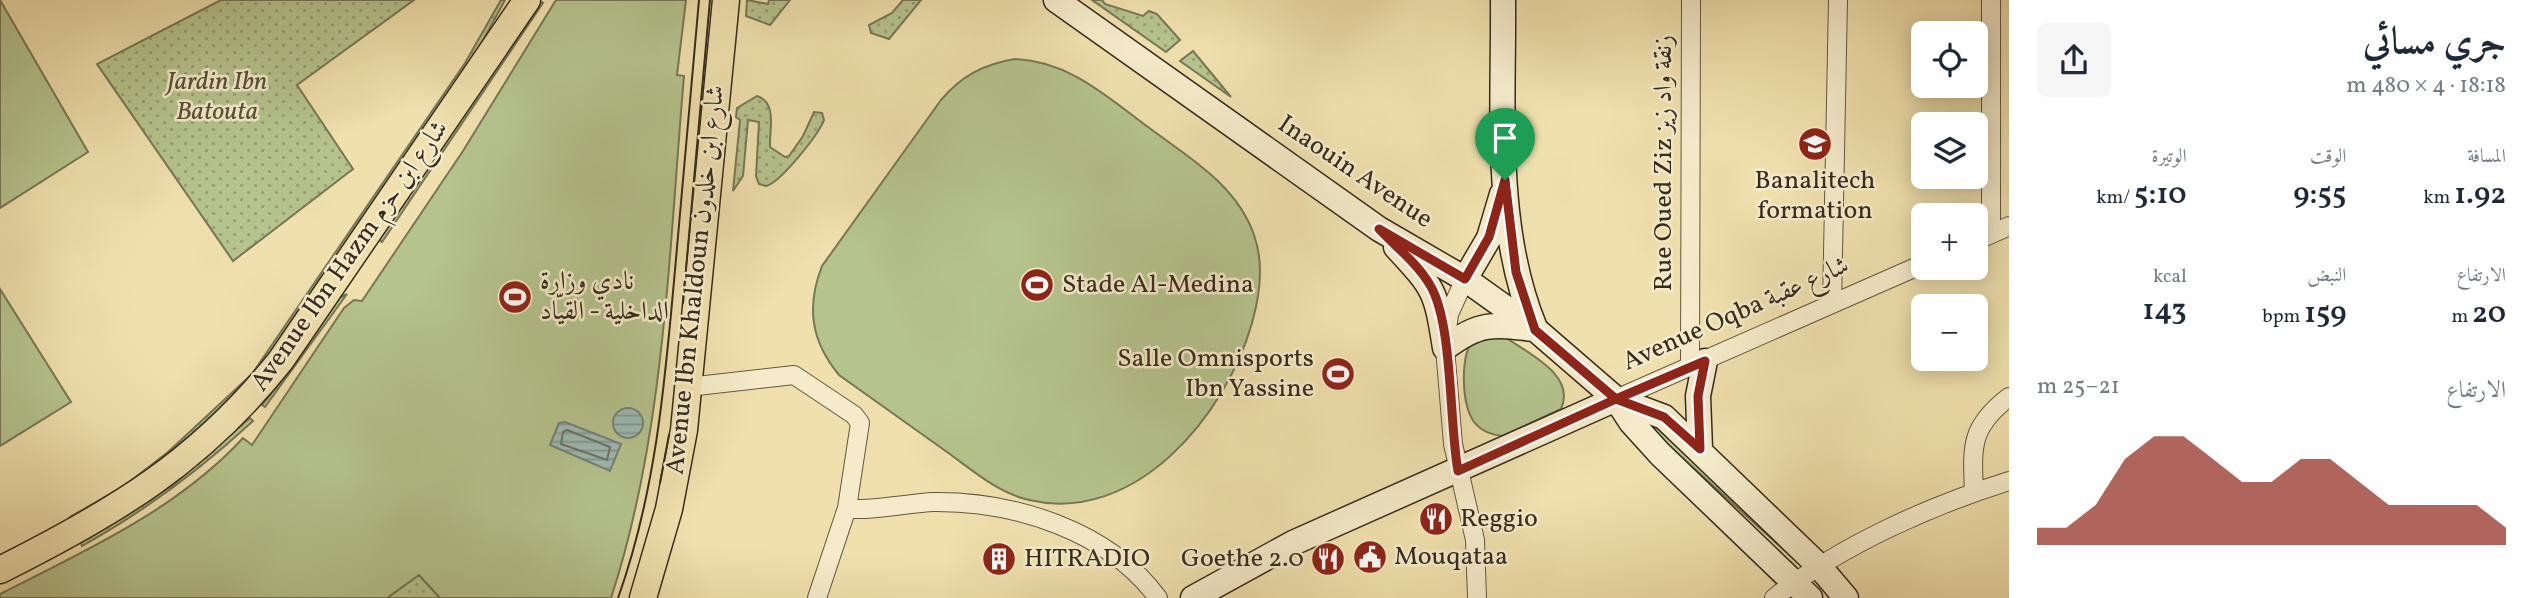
<!DOCTYPE html>
<html lang="ar">
<meta charset="utf-8">
<style>
:root{--surface:#fff;--page:#f6f6f7;--text:#1f2937;--muted:#747a83;--accent:#8f2418}
body{margin:0;font-family:Vollkorn,Amiri,serif;background:var(--page);color:var(--text);direction:rtl;height:100vh;display:flex;flex-direction:column;font-size:26px;white-space:nowrap}
*{box-sizing:border-box;margin:0}
p{font-size:23px;color:var(--muted)}
.icon{flex:none;width:38px;height:38px;fill:none;stroke:currentColor;stroke-width:2;stroke-linecap:round;stroke-linejoin:round}
.map{position:relative;flex:1;overflow:hidden;direction:ltr}
.details{display:flex;flex-direction:column;background:var(--surface);width:525px}
.details>*{flex:none}
.buttons{position:absolute;left:1911px;top:21px;display:grid;gap:14px}
.buttons a{display:grid;place-items:center;width:77px;height:77px;border-radius:10px;background:var(--surface);box-shadow:0 4px 18px #0003;font-size:35px}
.pin{position:absolute;display:grid;place-items:center;width:60px;height:60px;color:#fff;margin:-72px -30px;border-radius:50% 50% 50% 0;rotate:-45deg;box-shadow:0 0 7px #0007}
.pin .icon{rotate:45deg}
.round{display:grid;place-items:center;flex:none;width:74px;height:74px;border-radius:10px;background:var(--page)}
.head{display:flex;align-items:center;justify-content:space-between;height:119px;padding:0 28px}
h1{font-size:38px;font-weight:600;line-height:52px}
.figures{display:grid;grid-template-columns:repeat(3,1fr);gap:10px;height:119px;padding:7px 28px}
.figures div{display:grid;align-content:center}
.figures b{font-size:30px;font-weight:600}
.figures small{font-size:19px;font-weight:400}
.figures p{font-size:19px}
.chart{height:196px;padding:14px 28px}
.chart p{display:flex;justify-content:space-between}
.chart svg{width:100%;height:126px;margin-top:7px;fill:var(--accent);opacity:.7}
main{display:flex;flex:1;min-height:0}
.map>svg:first-child{display:block}
</style>
<main>
<section class="details">
<div class="head"><div><h1>جري مسائي</h1><p>18:18 · 4 × 480 m</p></div><a class="round"><svg class="icon" aria-label="share" viewBox="0 0 24 24"><path d="M12 15V3M7 8l5-5 5 5M5 13v7h14v-7"/></svg></a></div>
<div class="figures">
<div><p>المسافة</p><b>1.92<small> km</small></b></div>
<div><p>الوقت</p><b>9:55</b></div>
<div><p>الوتيرة</p><b>5:10<small> /km</small></b></div>
</div>
<div class="figures">
<div><p>الارتفاع</p><b>20<small> m</small></b></div>
<div><p>النبض</p><b>159<small> bpm</small></b></div>
<div><p>kcal</p><b>143</b></div>
</div>
<div class="chart"><p><span>الارتفاع</span>21–25 m</p>
<svg viewBox="0 0 160 44" preserveAspectRatio="none"><path d="M0 44V38L10 38L20 30L30 14L40 6L50 6L60 14L70 22L80 22L90 14L100 14L110 22L120 30L130 30L140 30L150 30L160 38V44z"/></svg>
</div>
</section>
<div class="map">
<svg width="2009" height="598" viewBox="0 0 2009 598">
<defs>
<pattern id="grass-dots" width="8" height="8" patternUnits="userSpaceOnUse" patternTransform="scale(1.75)"><rect width="8" height="8" fill="#b5c38d"/><path d="M2 2h.1M6 6h.1" fill="none" stroke="#949f73" stroke-width="1.8" stroke-linecap="round"/></pattern>
<pattern id="water-rules" width="6" height="5" patternUnits="userSpaceOnUse" patternTransform="scale(1.75)"><rect width="6" height="5" fill="#9dbbb4"/><path d="M0 2.5h6" fill="none" stroke="#819892"/></pattern>
</defs>
<rect width="100%" height="100%" fill="#efe0ad"/>
<filter id="stains"><feTurbulence type="fractalNoise" baseFrequency=".00286" numOctaves="4"/><feColorMatrix values="0 0 0 0 .2 0 0 0 0 .09 0 0 0 0 .02 0 0 0 .5 -.17"/></filter>
<radialGradient id="worn" r=".72"><stop offset=".6" stop-color="#630" stop-opacity="0"/><stop offset="1" stop-color="#630" stop-opacity=".3"/></radialGradient>
<path fill="url(#grass-dots)" stroke="#767756" stroke-width="2" d="M 221,0 L 414,0 L 297,85 L 353,169 L 233,261 L 97,64 Z
M 501,0 L 505,0 L 481,44 L 298,317 L 245,387 L 173,455 L 71,520 L 70,517 L 124,486 L 168,452 L 252,374 L 465,63 Z
M 747,0 L 768,4 L 769,0 L 790,0 L 770,25 L 746,16 Z
M 903,0 L 921,0 L 889,39 L 871,33 L 869,25 L 892,13 Z
M 1092,0 L 1102,0 L 1105,4 L 1143,16 L 1149,11 L 1157,14 L 1180,40 L 1166,52 Z
M 539,1 L 543,3 L 382,242 L 379,240 Z
M 1193,51 L 1231,97 L 1180,61 Z
M 757,96 C 778,103 769,130 770,147 L 785,157 L 789,156 L 803,136 L 814,112 L 822,113 L 824,120 C 819,134 780,183 766,186 L 759,184 L 756,176 L 759,122 L 748,120 L 743,176 L 733,191 L 740,120 L 736,117 L 737,108 Z
M 347,294 L 265,407 L 262,405 L 295,364 L 337,299 Z
M 250,418 L 253,421 C 200,470 145,511 82,546 L 81,543 L 173,485 Z
M 1655,426 L 1799,557 L 1796,561 L 1653,431 L 1652,428 Z
M 419,575 L 440,598 L 387,598 Z"/>
<path fill="#b5c38d" stroke="#767756" stroke-width="2" d="M 0,0 L 88,152 L 0,208 Z
M 556,0 L 686,0 L 677,75 L 684,76 C 669,248 665,434 611,598 L 440,598 L 419,575 L 387,598 L 0,598 L 0,594 C 85,551 178,509 243,438 L 252,445 L 344,308 L 354,300 L 362,301 L 463,151 Z
M 1015,59 C 1067,61 1104,94 1144,124 C 1186,156 1236,183 1254,235 C 1264,263 1260,295 1252,323 C 1226,415 1136,525 1029,500 C 998,493 972,470 947,452 C 911,426 875,401 839,375 C 811,341 806,307 822,266 L 941,100 C 961,76 984,64 1015,59 Z
M 0,289 L 71,402 L 0,446 Z
M 1502,335 C 1525,352 1577,374 1561,409 L 1503,436 C 1492,435 1481,431 1474,422 C 1461,403 1460,355 1474,338 Z"/>
<path fill="url(#water-rules)" stroke="#748178" stroke-width="2" d="M613 423a15 15 0 1 1 30 0a15 15 0 1 1-30 0Z
M 565,422 L 621,444 L 610,471 L 550,445 L 559,423 Z"/>
<g fill="none" stroke-linecap="round" stroke-linejoin="round">
<path stroke="#6a7369" stroke-width="2" d="M 567,430 L 610,447 L 607,460 L 561,444 L 563,432 Z"/>
<g stroke="#645842" stroke-width="20">
<path id="street" d="M 1991,234 L 1991,0
M 1976,241 L 2009,226
M 1465,279 L 1449,314 L 1445,348 L 1453,444 L 1475,540 L 1477,598
M 1832,304 L 1838,0
M 1690,367 L 1691,0
M 688,387 L 794,375 L 854,415 L 860,423 L 847,508 L 817,598
M 1616,399 L 1923,264
M 1974,492 C 1972,446 1970,427 2009,397
M 847,508 C 866,512 910,503 933,502 C 1013,501 1108,530 1158,598
M 1774,598 C 1840,546 1929,506 2009,481"/>
</g>
<g stroke="#362b1e" stroke-width="27">
<path id="secondary" d="M 1056,0 L 1379,229 L 1465,279 L 1535,329 L 1616,399 L 1631,422 L 1660,454 L 1810,598
M 1503,0 C 1504,107 1493,227 1535,328
M 1396,247 C 1435,289 1436,291 1445,348 C 1479,322 1493,324 1534,329
M 1465,279 L 1489,238 L 1502,194
M 1616,399 L 1664,417 L 1818,565 L 1846,598
M 1700,449 L 1698,396 L 1705,361
M 1193,598 L 1293,543 L 1616,399"/>
</g>
<g stroke="#362b1e" stroke-width="29">
<path id="primary" d="M 0,570 C 114,513 200,462 281,360 L 527,0
M 643,598 L 669,509 L 684,430 L 726,0"/>
</g>
<use href="#street" stroke="#f5ebca" stroke-width="18"/>
<use href="#secondary" stroke="#f5ebca" stroke-width="24"/>
<use href="#primary" stroke="#efe0ad" stroke-width="26"/>
<path stroke="#362b1e" stroke-width="2" d="M 683,303 L 710,0
M 660,483 L 669,435
M 618,598 C 656,492 665,382 675,270 C 683,180 691,90 699,0"/>
</g>
<g fill="none" stroke-linecap="round" stroke-linejoin="round">
<g stroke="#fff" stroke-width="14">
<path id="route" d="M 1505,180 L 1489,237 L 1465,279 L 1379,229 C 1395,246 1418,264 1430,285 C 1453,323 1449,422 1458,471 L 1616,399 L 1664,417 L 1700,449 L 1698,396 L 1705,361 L 1616,399 L 1535,330 L 1516,272 L 1505,180"/>
</g>
<use href="#route" stroke="#8f2418" stroke-width="9"/>
</g>
<defs>
<g id="school-disc" transform="scale(1.75)"><circle r="9.5" fill="#8f2418" stroke="#f5ebca"/><path d="M0-5L7-2L0 1L-7-2ZM-4 1L0 2.5L4 1V4Q0 6-4 4Z" fill="#fff"/></g>
<g id="stadium-disc" transform="scale(1.75)"><circle r="9.5" fill="#8f2418" stroke="#f5ebca"/><path d="M0-5a6.5 5 0 1 0 0 10a6.5 5 0 1 0 0-10ZM-3.5-1.8h7v3.6h-7Z" fill="#fff"/></g>
<g id="restaurant-disc" transform="scale(1.75)"><circle r="9.5" fill="#8f2418" stroke="#f5ebca"/><path d="M-5-6h1v4h1v-4h1v4h1v-4h1v5L-1.5 .5V6h-2V.5L-5-1ZM5-6V6H3V1.5H1.5Q1.5-4 5-6Z" fill="#fff"/></g>
<g id="civic-disc" transform="scale(1.75)"><circle r="9.5" fill="#8f2418" stroke="#f5ebca"/><path d="M-.6-6.5H3V-4.5H.6V-3L4-1V1h2V6H-6V1h2V-1L-.6-3ZM-1.2 2.5V6h2.4V2.5Z" fill="#fff"/></g>
<g id="building-disc" transform="scale(1.75)"><circle r="9.5" fill="#8f2418" stroke="#f5ebca"/><path d="M-4-6H4V6H1V3H-1V6H-4ZM-2.5-4.3h1.7v1.8h-1.7ZM.8-4.3h1.7v1.8H.8ZM-2.5-1h1.7V.8h-1.7ZM.8-1h1.7V.8H.8Z" fill="#fff"/></g>
</defs>
<g fill-rule="evenodd">
<use href="#school-disc" x="1815" y="144"/>
<use href="#stadium-disc" x="1037" y="285"/>
<use href="#stadium-disc" x="515" y="297"/>
<use href="#stadium-disc" x="1338" y="374"/>
<use href="#restaurant-disc" x="1436" y="519"/>
<use href="#civic-disc" x="1370" y="557"/>
<use href="#building-disc" x="999" y="559"/>
<use href="#restaurant-disc" x="1328" y="559"/>
</g>
<g text-anchor="middle" dominant-baseline="central" stroke-width="5" stroke-linejoin="round" paint-order="stroke">
<g font-size="26" font-style="italic" fill="#56513a" stroke="#f5ebca">
<text x="217" y="82">Jardin Ibn<tspan x="217" dy="30">Batouta</tspan></text>
</g>
<g font-size="26" fill="#362b1e" stroke="#f5ebca">
<text transform="translate(1664 163) rotate(-90)">Rue Oued Ziz زنقة واد زيز</text>
<text transform="translate(1355 172) rotate(34)">Inaouin Avenue</text>
<text transform="translate(350 256) rotate(-55)">Avenue Ibn Hazm شارع ابن حزم</text>
<text transform="translate(696 280) rotate(-84)">Avenue Ibn Khaldoun شارع ابن خلدون</text>
<text transform="translate(1736 314) rotate(-24)">Avenue Oqba شارع عقبة</text>
</g>
<g font-size="26" fill="#362b1e" stroke="#f5ebca" text-anchor="start">
<text x="1815" y="181" text-anchor="middle">Banalitech<tspan x="1815" dy="30">formation</tspan></text>
<text x="540" y="282">نادي وزارة<tspan x="540" dy="30">الداخلية - القيّاد</tspan></text>
<text x="1062" y="285">Stade Al-Medina</text>
<text x="1314" y="359" text-anchor="end">Salle Omnisports<tspan x="1314" dy="30">Ibn Yassine</tspan></text>
<text x="1460" y="519">Reggio</text>
<text x="1394" y="557">Mouqataa</text>
<text x="1024" y="559">HITRADIO</text>
<text x="1304" y="559" text-anchor="end">Goethe 2.0</text>
</g>
</g>
<rect width="100%" height="100%" filter="url(#stains)"/>
<rect width="100%" height="100%" fill="url(#worn)"/>
</svg>
<div class="buttons">
<a><svg class="icon" aria-label="locate" viewBox="0 0 24 24"><circle cx="12" cy="12" r="6"/><path d="M12 2v4M12 18v4M2 12h4M18 12h4"/></svg></a>
<a><svg class="icon" aria-label="layers" viewBox="0 0 24 24"><path d="M12 4l9 5-9 5-9-5zM3 14l9 5 9-5"/></svg></a>
<a>+</a>
<a>−</a>
</div>
<div class="pin" style="left:1505px;top:180px;background:#1e9e55"><svg class="icon" aria-label="arrive" viewBox="0 0 24 24"><path d="M6 21V4h12l-3 4 3 4H6"/></svg></div>
</div>
</main>
